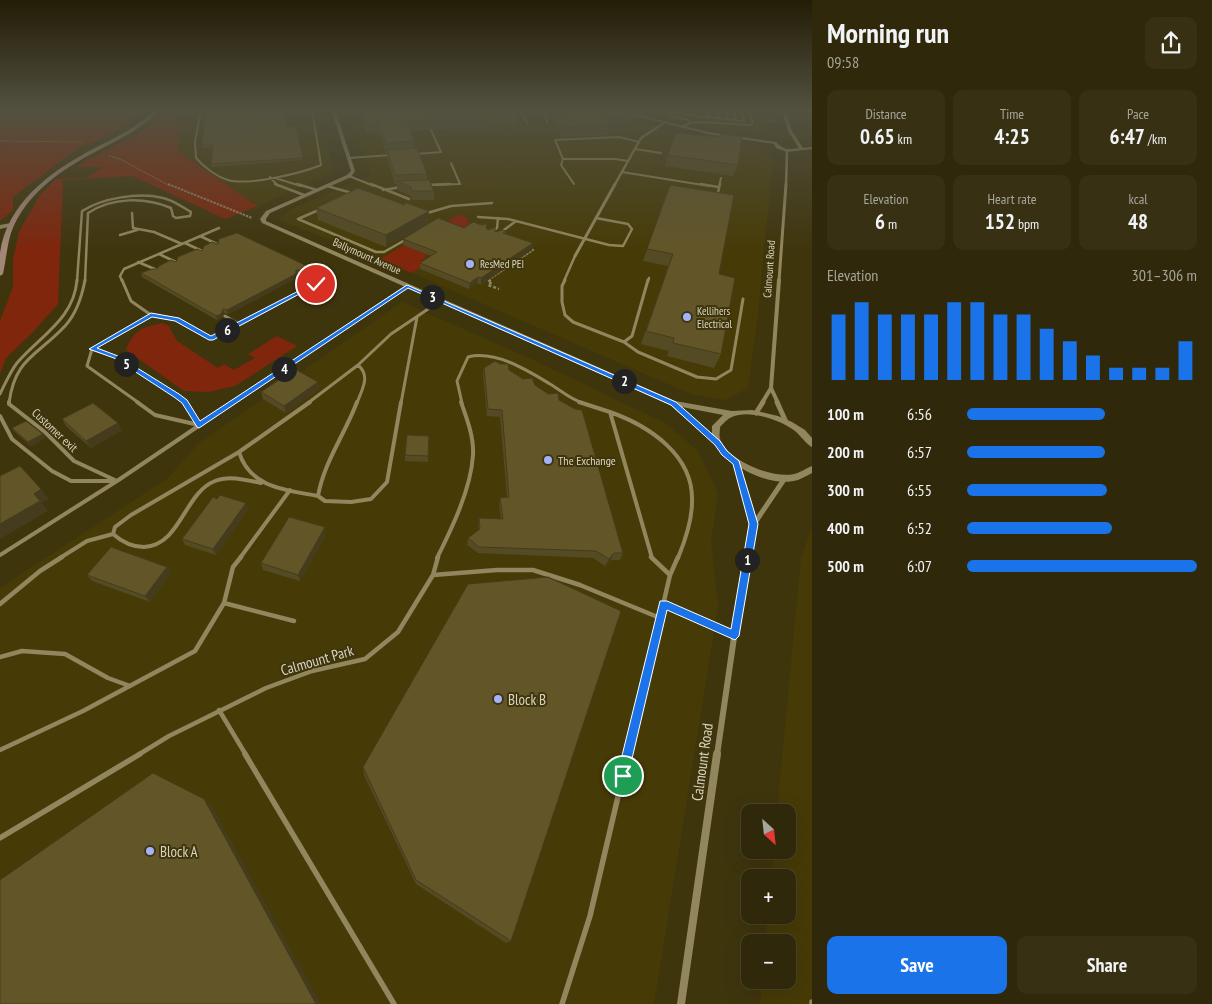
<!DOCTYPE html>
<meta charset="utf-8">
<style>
:root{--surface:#2f280a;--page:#373013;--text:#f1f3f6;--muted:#a7a69c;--line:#4a442b;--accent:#1a73e8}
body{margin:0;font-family:"PT Sans Narrow",sans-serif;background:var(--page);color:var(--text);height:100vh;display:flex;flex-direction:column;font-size:19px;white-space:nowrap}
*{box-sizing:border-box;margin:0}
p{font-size:16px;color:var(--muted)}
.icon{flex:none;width:28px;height:28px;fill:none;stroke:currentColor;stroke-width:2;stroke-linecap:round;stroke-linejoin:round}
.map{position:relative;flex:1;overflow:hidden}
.side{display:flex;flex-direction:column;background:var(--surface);width:400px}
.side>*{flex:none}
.needle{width:32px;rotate:153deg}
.controls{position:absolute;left:741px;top:804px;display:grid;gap:10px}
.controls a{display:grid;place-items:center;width:55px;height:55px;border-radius:10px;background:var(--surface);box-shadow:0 5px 20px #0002,0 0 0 1px var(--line);font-size:25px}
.pin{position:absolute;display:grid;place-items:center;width:42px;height:42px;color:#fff;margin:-21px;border:2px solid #fff;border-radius:50%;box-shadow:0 1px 5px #0007}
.km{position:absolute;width:25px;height:25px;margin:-12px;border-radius:50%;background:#222;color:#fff;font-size:14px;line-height:25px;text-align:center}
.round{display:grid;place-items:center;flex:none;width:52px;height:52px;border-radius:10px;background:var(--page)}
.overview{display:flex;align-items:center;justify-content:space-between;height:85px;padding:0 15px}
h1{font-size:28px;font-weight:700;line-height:38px}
.metrics{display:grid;grid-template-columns:repeat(3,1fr);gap:8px;height:85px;padding:5px 15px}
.metrics div{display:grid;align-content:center;border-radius:10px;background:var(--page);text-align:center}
.metrics b{font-size:21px;font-weight:700}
.metrics small{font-size:14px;font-weight:400}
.metrics p{font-size:14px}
.chart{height:140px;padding:10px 15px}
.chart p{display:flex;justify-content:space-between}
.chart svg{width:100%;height:90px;margin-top:5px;stroke:var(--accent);stroke-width:6}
.button{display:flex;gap:10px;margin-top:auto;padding:10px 15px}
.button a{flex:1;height:58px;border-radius:10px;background:var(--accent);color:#fff;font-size:20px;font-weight:700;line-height:58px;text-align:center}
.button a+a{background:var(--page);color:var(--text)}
ul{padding:0 15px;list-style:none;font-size:16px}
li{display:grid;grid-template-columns:80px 60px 1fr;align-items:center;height:38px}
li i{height:12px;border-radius:6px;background:var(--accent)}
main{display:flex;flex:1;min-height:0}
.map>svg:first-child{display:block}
</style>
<main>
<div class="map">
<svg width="812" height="1004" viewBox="0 0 812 1004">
<rect width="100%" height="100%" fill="#3f350d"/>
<path fill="#463b07" d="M 181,109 L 319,109 L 334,172 L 258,206 L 178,151 L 179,126 L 176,116 Z
M 347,109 L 590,109 L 682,134 L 764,148 L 773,161 L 757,322 L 748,388 L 725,400 L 691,394 L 380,259 L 279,220 L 289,210 L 371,175 Z
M 620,109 L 761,109 L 771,134 L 758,136 L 734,134 Z
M 402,302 L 531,359 L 665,423 L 697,450 L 718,493 L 711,542 L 718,606 L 654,1004 L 0,1004 L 0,588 L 168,478 L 198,444 Z
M 812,528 L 812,1004 L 760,1004 L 762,980 L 788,980 L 788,942 L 765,942 L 768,915 L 788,915 L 788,878 L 771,877 L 774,850 L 788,850 L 788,812 L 777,812 L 801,558 Z"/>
<path fill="#7f260d" d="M 0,109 L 146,109 C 134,123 97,143 80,147 L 13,197 L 13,210 L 0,221 L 0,147 L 3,145 L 0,144 Z
M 167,109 L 181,109 L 176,116 L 179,126 L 178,151 L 258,206 L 225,219 L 132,176 L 63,180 L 58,304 L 33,332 L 6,358 L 0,374 L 0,321 L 13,287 L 13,260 L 19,232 L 40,195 L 56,179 L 86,178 L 102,167 L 75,167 L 146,129 Z
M 459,214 L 469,218 L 466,221 L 476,225 L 424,256 L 426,258 L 420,261 L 427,264 L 411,273 L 380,259 Z
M 162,323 L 168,325 L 177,341 L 218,368 L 224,364 L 234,370 L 255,358 L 248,354 L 277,336 L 297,346 L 235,386 L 208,392 L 184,391 L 126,350 C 134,329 142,328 162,323 Z"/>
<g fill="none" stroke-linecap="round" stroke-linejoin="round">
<path stroke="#8c8465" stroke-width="1" stroke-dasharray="2 1" stroke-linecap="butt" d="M 762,115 L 767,121 L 776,121
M 130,116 L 136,109
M 0,141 L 83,142
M 109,156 L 120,159 L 170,186"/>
<path stroke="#8c8465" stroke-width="2" stroke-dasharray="2.5 1" stroke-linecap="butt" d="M 168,184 L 252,218
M 491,281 L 488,280 L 533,250 L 528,248"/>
<path stroke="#8c8465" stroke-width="2.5" stroke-dasharray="3 2" stroke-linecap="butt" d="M 488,280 L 492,282 L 488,285 L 499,289"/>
<path stroke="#8c8465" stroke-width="4" stroke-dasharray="4.5 3" stroke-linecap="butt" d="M 673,608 L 722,630"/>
<path stroke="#91865e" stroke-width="2" d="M 201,109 L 195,142 L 196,158 C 204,167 217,177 228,180 C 248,186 302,173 321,165 L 312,109
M 518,109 L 528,124
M 544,109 L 547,122
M 647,109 L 658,113
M 654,109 L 695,116 L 744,121 L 741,110 L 748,109
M 707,109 L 707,118
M 718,109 L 719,119
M 726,109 L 728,120
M 734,109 L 736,120
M 355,110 L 366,110
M 670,116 L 689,120 L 690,123
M 703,122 L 751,125 L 753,123 L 748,110
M 682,127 L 690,123 L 703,122
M 635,149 L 661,153
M 416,154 L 441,152 L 431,130
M 349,158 L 391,155
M 563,159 L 555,140 L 619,137 L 639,142
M 622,172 L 709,186
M 349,176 L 374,186
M 270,177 L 278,186
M 275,178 L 301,186
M 574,184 L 561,165 L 563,159 L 615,159 L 628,161
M 428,185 L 460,184 L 451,163
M 719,186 L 721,178"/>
<path stroke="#91865e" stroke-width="2.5" d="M 275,184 L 304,195
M 297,184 L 317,190
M 371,184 L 409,199
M 701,184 L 718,187
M 428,185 L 450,184
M 327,186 L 352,193
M 383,190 L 401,187
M 717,197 L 720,184
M 321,209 L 298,219 L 376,252 L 384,252 L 405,240
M 132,213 L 133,228 L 154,232 L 182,244
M 424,214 L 451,206 L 492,203
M 478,217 L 508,219 L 609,245 L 623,246 L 632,229 L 628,224 L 596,218
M 492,231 L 497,228 L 498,218
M 500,233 L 516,221
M 120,235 L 137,230
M 200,236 L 217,244
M 185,243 L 202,251
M 159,254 L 176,262
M 138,262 L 157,270
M 299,276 L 310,281
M 77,281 L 82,211 C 103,198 138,192 163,198 C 173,200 182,207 191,212 L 190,216 L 176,218 L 173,216 L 171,208 C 145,197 112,197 88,213 L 85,281
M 122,281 L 120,276 L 124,269 L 219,228
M 321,281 L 328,278
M 564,281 L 575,256
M 648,281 L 649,278"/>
<path stroke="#91865e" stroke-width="3" d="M 122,280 L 131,301 L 151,315 L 92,349 L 87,366 L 139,403
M 307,280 L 315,284
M 565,280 L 562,286 L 562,302 L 565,315 L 573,322 L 624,342 L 638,352 L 697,377 L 716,379 L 731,370 L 743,299
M 151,315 L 177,320 L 211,339 L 324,280
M 225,316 L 239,324
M 624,342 L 632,336 L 648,280
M 92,349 L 116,357 L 177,396 L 185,403
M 0,394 C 5,384 10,372 17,363 C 40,336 74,319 77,280
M 9,403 C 15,358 37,356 65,326 C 76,314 82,296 85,280
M 233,403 L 407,286
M 308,403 L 358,365 L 391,334 L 440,301
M 357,403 C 362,389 371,376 358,365
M 401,403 L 417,317
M 462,403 L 457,381 L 468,357 C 495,350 527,370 550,384 C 562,391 570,399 583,403"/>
<path stroke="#91865e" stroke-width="4" d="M 9,402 L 9,404 L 45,432 L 74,461 L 117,481
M 137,402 L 155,415 L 199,425
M 184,402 L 199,425
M 310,402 L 239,452 C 250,488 286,490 318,496
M 357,402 C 345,434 324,462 318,496 L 325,501 L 351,502 L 371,499 L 387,482 L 401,402
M 579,402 L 610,412 L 652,558
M 610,412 C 649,426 694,455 692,502 C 692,521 685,541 678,558
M 0,416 L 12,439 L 52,471 L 71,481 L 114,481
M 239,452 L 131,515 L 115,527 L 113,534 C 122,542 132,547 144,547 C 181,545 184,493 215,481 C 229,475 247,480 261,483
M 0,555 L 117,481 L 234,402
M 60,558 L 87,541 L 113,534
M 240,558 L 290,490
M 437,558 C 452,528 471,489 473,455 C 474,437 467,419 461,402"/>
<path stroke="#91865e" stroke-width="4.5" d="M 241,557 L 233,567 L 224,603 L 294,621
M 433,575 L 438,557
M 670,575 L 678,557
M 0,604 L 40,571 L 62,557
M 0,657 L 22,651 L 65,654 L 108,678 L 130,686
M 219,710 L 246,755
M 0,750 L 83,711 L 195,651 L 224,603
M 138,755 L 169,736 L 266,688 L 312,671 L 365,659 L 398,632 L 433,575 L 497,570 L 533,570 L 580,585 L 660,618
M 628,755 L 670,575 L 651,557"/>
<path stroke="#91865e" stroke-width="5.5" d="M 245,754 L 394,1004
M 0,838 L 140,754
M 812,1002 L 812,1004
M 562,1004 L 590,916 L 628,754"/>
<path stroke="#91865e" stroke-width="2.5" d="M 614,186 L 641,138 L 664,123
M 786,186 L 787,151"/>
<path stroke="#91865e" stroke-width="3" d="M 575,256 L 615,184
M 779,281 L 786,184"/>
<path stroke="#91865e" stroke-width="4" d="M 771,388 L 778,403
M 762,403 L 771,388 L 779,280"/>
<path stroke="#91865e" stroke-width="5" d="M 777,402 L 786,422
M 756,413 L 763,402
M 736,463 L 754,524
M 748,558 L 754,524 L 785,478"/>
<path stroke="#91865e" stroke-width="6" d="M 717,755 L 739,603 L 748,557"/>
<path stroke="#91865e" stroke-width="8" d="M 681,1004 L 717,754"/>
<path fill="#91865e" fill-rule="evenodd" d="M 331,109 L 335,109 L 355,171 L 351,177 L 270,213 L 266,219 L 266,221 L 675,401 L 732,411 L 752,410 L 778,416 L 792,422 L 805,430 L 812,438 L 812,447 C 806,444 801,436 795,431 C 781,420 749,409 732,417 C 727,419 724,423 720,427 C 720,430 719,435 720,439 C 728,461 773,479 794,474 C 800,473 806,468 812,466 L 812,473 C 808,475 803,478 798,480 C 772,488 731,468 717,446 L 670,405 L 262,223 L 260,219 L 266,211 L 347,175 L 351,171 ZM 682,407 L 723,415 L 712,426 L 712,434 Z
M 607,109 L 615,109 L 708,132 L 776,142 C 784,150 787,150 799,148 L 788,131 L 781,109 L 785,109 L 792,131 L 803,148 L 812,147 L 812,149 L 787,152 L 776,148 L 774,144 L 708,134 Z
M 11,223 L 14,225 L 13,226 L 0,229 L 0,225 Z"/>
<path fill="#a18778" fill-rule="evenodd" d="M 156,109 L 161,109 C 143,128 120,139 97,151 C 62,169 25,194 11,233 C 7,246 6,260 3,274 L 0,276 C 0,268 0,260 0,253 C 7,203 50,172 91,150 C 114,138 137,128 156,109 Z"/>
</g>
<path fill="#544a23" d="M 362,109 L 512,109 L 518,117 L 517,126 L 434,130 L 431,127 L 428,130 L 410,131 L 414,141 L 414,148 L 427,174 L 427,180 L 434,191 L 434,200 L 412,200 L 411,196 L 397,190 L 397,184 L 395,184 L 387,158 L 387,153 L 386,153 L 379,132 L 366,133 Z
M 552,109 L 618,109 L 630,123 L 608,128 L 607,135 L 562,137 L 551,113 Z
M 676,109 L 706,109 L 704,113 Z
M 710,109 L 717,109 L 716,114 L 710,114 Z
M 202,111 L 287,127 L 296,126 L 303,160 L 212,167 L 211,164 L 213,147 L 202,148 L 202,145 L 205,114 L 203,114 Z
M 668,155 L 738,165 L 733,176 L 665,166 Z
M 670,185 L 719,274 L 721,354 L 714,368 L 667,356 L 669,351 L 641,344 L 668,266 L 643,261 Z
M 404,202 L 429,223 L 386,247 L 318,220 L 316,208 L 404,205 Z
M 464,228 L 486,228 L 488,230 L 495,232 L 506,231 L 506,234 L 533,243 L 532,250 L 481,285 L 477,283 L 469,289 L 420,269 L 420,263 L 431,256 L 403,245 L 403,239 Z
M 176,262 L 308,269 L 305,271 L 305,273 L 303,274 L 297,274 L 297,278 L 228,314 L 224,313 L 222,317 L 217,320 L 142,277 L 141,273 L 157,269 Z
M 484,368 L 509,370 L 559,400 L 623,553 L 620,560 L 611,560 L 605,566 L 593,558 L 478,553 L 467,545 L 468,538 L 479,531 L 478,525 L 479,518 L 501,519 L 499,505 L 500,498 L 507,497 L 500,417 L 487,416 L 483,374 Z
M 318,382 L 319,389 L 286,413 L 263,399 L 261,392 Z
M 62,419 L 122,430 L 91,448 L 66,426 Z
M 12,428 L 45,438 L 31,446 L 15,432 Z
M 429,436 L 428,462 L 405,461 L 405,455 Z
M 246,503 L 248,509 L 216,555 L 185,545 L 182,539 Z
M 326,534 L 300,581 L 263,570 L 261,563 Z
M 171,573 L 150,602 L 92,581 L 87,575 Z
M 363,767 L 511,941 L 506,943 L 416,884 L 364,775 Z"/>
<path fill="#453c1d" d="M 197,109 L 198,109 L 197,115 L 188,116 L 187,114 Z
M 632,113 L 630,123 L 608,128 L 609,125 L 606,119 Z
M 431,118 L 431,127 L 428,130 L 428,121 Z
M 429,211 L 429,223 L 386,247 L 386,235 Z
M 533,243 L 532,250 L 481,285 L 481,278 Z
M 307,266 L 308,269 L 305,271 L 305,273 L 303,274 L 302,269 Z
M 296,270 L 297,278 L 228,314 L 227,310 Z
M 478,277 L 477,283 L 469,289 L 470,283 Z
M 223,309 L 224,313 L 222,317 L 217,320 L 216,316 Z
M 318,382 L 319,389 L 286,413 L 284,406 Z
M 118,423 L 122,430 L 91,448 L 86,441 Z
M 43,434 L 45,438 L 31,446 L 28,442 Z
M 41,489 L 49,499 L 42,503 L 48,511 L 0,539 L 0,524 L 34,494 Z
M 246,503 L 248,509 L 216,555 L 213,549 Z
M 325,527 L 326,534 L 300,581 L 298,575 Z
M 614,553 L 611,560 L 605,566 L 609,559 Z
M 167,567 L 171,573 L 150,602 L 145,596 Z
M 204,799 L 212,806 L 321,1004 L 316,1004 Z"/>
<path fill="#625629" stroke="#453c1d" d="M 188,109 L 197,109 L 196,112 L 187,114 Z
M 202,109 L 284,109 L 287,127 L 296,126 L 303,158 L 211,164 L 213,144 L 202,145 L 206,111 L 202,111 Z
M 363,109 L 512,109 L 518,117 L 434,120 L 431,118 L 428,121 L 406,121 L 414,141 L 386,143 L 379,123 L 366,123 Z
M 556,109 L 618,109 L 632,113 L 606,119 L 609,125 L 564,127 Z
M 676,133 L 720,137 L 720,134 L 742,137 L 738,165 L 668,155 Z
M 417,148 L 427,174 L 395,175 L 387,150 Z
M 429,180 L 434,191 L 412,191 L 411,187 L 397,181 Z
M 670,185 L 734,195 L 719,274 L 735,278 L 721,354 L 673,343 L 674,338 L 646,331 L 673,254 L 647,249 Z
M 358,188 L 405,205 L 404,202 L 429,211 L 386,235 L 316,208 Z
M 438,218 L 464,228 L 473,222 L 482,225 L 485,224 L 487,224 L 486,227 L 488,230 L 495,227 L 495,232 L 502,230 L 506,231 L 503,233 L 533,243 L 481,278 L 478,277 L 470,283 L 420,263 L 437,252 L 403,239 Z
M 237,233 L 307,266 L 302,269 L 305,270 L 303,271 L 296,270 L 296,274 L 227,310 L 223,309 L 221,314 L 216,316 L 141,273 L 152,269 L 157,269 L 159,266 L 171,260 L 176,262 L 178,257 L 197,249 L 202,251 L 204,246 L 212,242 L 218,244 L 219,239 Z
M 495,361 L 500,364 L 508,364 L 509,370 L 523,379 L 532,378 L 535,385 L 548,394 L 558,393 L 559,400 L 575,409 L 582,410 L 623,553 L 614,553 L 609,559 L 596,551 L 479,547 L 468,538 L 480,529 L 479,518 L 503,519 L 500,498 L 509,497 L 502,410 L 488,409 L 484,368 Z
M 295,369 L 318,382 L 284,406 L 261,392 Z
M 93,403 L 118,423 L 86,441 L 62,419 Z
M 26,421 L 43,434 L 28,442 L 12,428 Z
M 407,435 L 429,436 L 428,456 L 405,455 Z
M 20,466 L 41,489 L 34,494 L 40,501 L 0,524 L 0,476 Z
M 220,495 L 246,503 L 213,549 L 182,539 L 213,497 L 217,499 Z
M 289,517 L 325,527 L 298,575 L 261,563 Z
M 111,547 L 167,567 L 145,596 L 87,575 Z
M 548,577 L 621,611 L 511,941 L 416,880 L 363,767 L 468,584 Z
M 153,773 L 204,799 L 316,1004 L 0,1004 L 0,880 Z"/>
<linearGradient id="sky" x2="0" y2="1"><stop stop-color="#231d07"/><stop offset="0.44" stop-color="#525140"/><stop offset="1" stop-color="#525140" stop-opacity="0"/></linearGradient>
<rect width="812" height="250" fill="url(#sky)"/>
<path fill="#1a73e8" stroke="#fff" d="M 314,283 L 318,284 L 213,340 L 209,340 L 175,321 L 152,317 L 97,348 L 118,356 L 179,394 L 187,400 L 200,421 L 407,285 L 676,402 L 720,441 L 727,451 L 739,461 L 758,524 L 739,636 L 735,640 L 667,610 L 627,780 L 623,781 L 619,780 L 617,776 L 660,601 L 667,601 L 731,629 L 749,524 L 733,464 L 722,455 L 715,445 L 671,405 L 408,288 L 199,428 L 197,427 L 182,403 L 174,397 L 114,358 L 89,349 L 151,313 L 179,318 L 211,336 Z"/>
<g fill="#a4b2fc" stroke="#3f350d" stroke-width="2">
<circle cx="470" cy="264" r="5"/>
<circle cx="687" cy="317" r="5"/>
<circle cx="548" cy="460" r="5"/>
<circle cx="498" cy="699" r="5"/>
<circle cx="150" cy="851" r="5"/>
</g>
<g text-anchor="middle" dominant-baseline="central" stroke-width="4" stroke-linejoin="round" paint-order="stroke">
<g font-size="11" fill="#dad4bf" stroke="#3f350d">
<text transform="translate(367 256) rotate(24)">Ballymount Avenue</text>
<text transform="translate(769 269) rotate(-86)">Calmount Road</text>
</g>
<g font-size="11" fill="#dad4bf" stroke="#3f350d" text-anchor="start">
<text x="480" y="264">ResMed PEI</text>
<text x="697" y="311">Kellihers<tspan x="697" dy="13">Electrical</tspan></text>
</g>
<g font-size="12" fill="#dad4bf" stroke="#3f350d">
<text transform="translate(55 430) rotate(43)">Customer exit</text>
</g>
<g font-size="12" fill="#dad4bf" stroke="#3f350d" text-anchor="start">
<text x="558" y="460">The Exchange</text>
</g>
<g font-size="15" fill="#dad4bf" stroke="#3f350d">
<text transform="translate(317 660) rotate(-16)">Calmount Park</text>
<text transform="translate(702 762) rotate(-82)">Calmount Road</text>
</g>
<g font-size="15" fill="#dad4bf" stroke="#3f350d" text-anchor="start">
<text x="508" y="699">Block B</text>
<text x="160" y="851">Block A</text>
</g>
</g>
</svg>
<div class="controls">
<a><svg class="needle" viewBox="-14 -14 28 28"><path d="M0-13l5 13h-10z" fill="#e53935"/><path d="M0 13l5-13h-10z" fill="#a7a69c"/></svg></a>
<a>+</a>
<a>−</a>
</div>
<div class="pin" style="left:623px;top:776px;background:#1e9e55"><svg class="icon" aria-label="arrive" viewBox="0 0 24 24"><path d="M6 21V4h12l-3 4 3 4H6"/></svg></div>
<div class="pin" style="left:316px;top:284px;background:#d93025"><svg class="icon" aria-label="check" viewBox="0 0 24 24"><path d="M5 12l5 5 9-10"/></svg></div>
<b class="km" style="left:747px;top:560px">1</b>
<b class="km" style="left:624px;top:381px">2</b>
<b class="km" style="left:432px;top:297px">3</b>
<b class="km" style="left:284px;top:369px">4</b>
<b class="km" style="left:126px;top:364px">5</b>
<b class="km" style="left:227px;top:330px">6</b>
</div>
<section class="side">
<div class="overview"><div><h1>Morning run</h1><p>09:58</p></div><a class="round"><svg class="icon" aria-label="share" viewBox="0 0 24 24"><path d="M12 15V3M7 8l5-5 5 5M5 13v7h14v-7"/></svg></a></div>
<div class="metrics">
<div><p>Distance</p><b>0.65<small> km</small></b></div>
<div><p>Time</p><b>4:25</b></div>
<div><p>Pace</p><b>6:47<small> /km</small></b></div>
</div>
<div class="metrics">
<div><p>Elevation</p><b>6<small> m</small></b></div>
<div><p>Heart rate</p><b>152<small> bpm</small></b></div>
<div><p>kcal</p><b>48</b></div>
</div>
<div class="chart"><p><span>Elevation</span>301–306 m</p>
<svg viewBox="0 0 160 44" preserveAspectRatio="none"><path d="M5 44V12M15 44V6M25 44V12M35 44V12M45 44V12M55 44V6M65 44V6M75 44V12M85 44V12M95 44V19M105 44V25M115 44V32M125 44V38M135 44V38M145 44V38M155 44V25"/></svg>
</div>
<ul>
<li><b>100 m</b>6:56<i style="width:60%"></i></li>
<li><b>200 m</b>6:57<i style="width:60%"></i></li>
<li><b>300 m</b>6:55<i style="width:61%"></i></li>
<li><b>400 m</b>6:52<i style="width:63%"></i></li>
<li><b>500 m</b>6:07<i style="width:100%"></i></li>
</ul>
<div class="button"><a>Save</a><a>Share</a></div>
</section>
</main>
